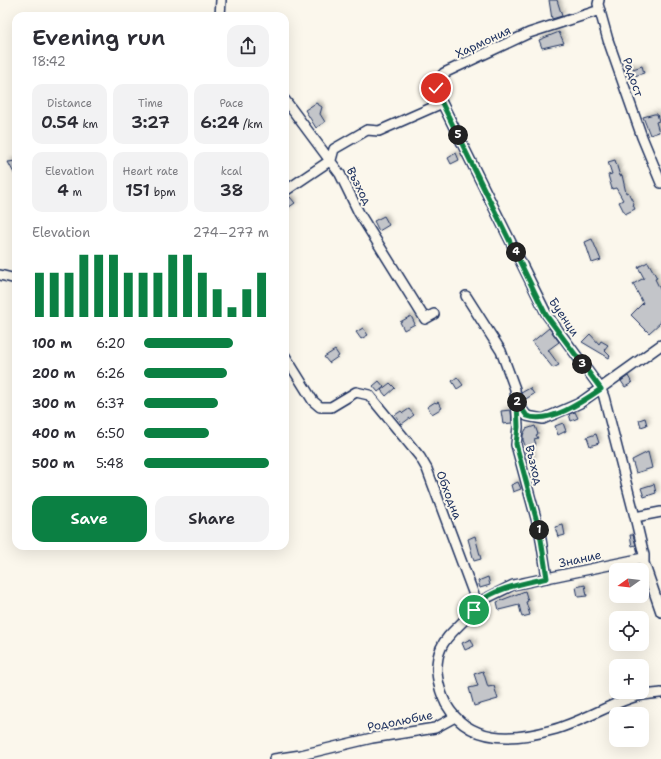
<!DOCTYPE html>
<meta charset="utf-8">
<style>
:root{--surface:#fff;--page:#f2f2f3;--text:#2b2b33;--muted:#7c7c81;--accent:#0b8043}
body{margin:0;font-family:"Shantell Sans",sans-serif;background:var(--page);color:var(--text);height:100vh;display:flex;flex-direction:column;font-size:15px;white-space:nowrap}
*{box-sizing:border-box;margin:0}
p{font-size:13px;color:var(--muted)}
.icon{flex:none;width:22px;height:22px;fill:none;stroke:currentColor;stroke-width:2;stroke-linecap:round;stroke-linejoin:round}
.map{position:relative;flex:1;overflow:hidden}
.details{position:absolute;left:12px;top:12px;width:277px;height:538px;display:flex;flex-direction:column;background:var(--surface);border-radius:12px;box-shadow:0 4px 16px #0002}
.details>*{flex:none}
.needle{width:26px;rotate:255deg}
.fabs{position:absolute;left:609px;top:563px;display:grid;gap:8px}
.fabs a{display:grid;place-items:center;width:40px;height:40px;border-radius:8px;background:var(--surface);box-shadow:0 4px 16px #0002;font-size:20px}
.pin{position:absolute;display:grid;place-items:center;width:34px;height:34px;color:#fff;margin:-17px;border:2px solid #fff;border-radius:50%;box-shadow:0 1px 4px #0007}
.km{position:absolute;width:20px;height:20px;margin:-10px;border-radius:50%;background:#222;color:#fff;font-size:11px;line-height:20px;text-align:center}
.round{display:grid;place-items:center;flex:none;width:42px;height:42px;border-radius:12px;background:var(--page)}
.summary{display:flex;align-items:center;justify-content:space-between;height:68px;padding:0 20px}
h1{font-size:22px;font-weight:600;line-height:30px}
.stats{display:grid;grid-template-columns:repeat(3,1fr);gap:6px;height:68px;padding:4px 20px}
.stats div{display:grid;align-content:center;border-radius:10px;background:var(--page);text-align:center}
.stats b{font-size:17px;font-weight:600}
.stats small{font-size:11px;font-weight:400}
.stats p{font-size:11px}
.chart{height:112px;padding:8px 20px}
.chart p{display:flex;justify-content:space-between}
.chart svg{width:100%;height:72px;margin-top:4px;stroke:var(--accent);stroke-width:6}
.button{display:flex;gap:8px;margin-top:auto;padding:8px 20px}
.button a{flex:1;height:46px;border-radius:12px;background:var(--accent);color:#fff;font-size:16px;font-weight:600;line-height:46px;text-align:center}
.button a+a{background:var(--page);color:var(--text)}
ul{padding:0 20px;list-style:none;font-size:13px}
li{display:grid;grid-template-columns:64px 48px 1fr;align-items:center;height:30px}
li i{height:10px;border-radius:5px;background:var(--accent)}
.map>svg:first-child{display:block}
</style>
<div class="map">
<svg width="661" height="759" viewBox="0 0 661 759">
<defs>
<filter id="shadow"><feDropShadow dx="2.5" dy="-2.5" stdDeviation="2" flood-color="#0004"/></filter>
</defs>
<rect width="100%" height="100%" fill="#fbf7ec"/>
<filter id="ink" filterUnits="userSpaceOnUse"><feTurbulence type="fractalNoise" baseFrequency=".025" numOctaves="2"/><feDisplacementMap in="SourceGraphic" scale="8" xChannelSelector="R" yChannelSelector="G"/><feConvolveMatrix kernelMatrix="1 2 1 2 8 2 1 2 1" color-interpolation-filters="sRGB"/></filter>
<g filter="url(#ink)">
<path fill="#c3c5c9" stroke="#1b2f5e" filter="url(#shadow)" d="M 549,0 L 557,0 L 562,16 L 552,19 Z
M 559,32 L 564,43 L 542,48 L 539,40 Z
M 632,66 L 633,69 L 642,66 L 644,73 L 628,78 L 625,69 Z
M 316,103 L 322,107 L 320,114 L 325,122 L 316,128 L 305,110 Z
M 654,114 L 657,114 L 659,121 L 656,122 L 659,132 L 650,135 L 643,117 Z
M 456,153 L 459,160 L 451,164 L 448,158 Z
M 615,160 L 620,176 L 622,175 L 626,193 L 628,192 L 634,204 L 633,205 L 635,209 L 625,214 L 619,202 L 623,200 L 616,188 L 612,189 L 608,175 L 612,174 L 608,162 Z
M 16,161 L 16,177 L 8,162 Z
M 290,197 L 295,203 L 285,210 L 285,200 Z
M 384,216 L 389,225 L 379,231 L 374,221 Z
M 592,239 L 601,260 L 592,263 L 585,242 Z
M 648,262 L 657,278 L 655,279 L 661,291 L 661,322 L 649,333 L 631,315 L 643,303 L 633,284 L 644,278 L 638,267 Z
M 411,316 L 415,324 L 404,330 L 400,322 Z
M 363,328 L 368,335 L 361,339 L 356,332 Z
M 549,328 L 559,342 L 548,350 L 559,365 L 553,368 L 532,342 Z
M 590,334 L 599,344 L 601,341 L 608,345 L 604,350 L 610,356 L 609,358 L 582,342 Z
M 335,350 L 339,356 L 329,363 L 324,357 Z
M 628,376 L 632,383 L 625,387 L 621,381 Z
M 457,377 L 463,385 L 457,389 L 452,381 Z
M 379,381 L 384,387 L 378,392 L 373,386 Z
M 390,383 L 395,388 L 386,396 L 381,390 Z
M 530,388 L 534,394 L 524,400 L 521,393 Z
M 435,402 L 436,403 L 438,402 L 442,408 L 432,414 L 427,407 Z
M 409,409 L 414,415 L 402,424 L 395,415 L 401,411 L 403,413 Z
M 511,410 L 512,423 L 503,424 L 501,411 Z
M 575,412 L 578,418 L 571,421 L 569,414 Z
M 645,418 L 647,425 L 641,427 L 639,420 Z
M 563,423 L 566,431 L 558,435 L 555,426 Z
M 535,426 L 538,434 L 536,435 L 538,438 L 534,439 L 536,444 L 531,450 L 534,459 L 528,461 L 525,451 L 527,451 L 523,440 L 523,435 L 526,429 Z
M 596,434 L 599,443 L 590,446 L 587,437 Z
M 648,452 L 652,468 L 636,473 L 632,460 Z
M 518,482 L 521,489 L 513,492 L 511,485 Z
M 654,484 L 656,493 L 644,497 L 641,488 Z
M 563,525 L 565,535 L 558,537 L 555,527 Z
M 630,535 L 633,535 L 636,545 L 632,546 Z
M 475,536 L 481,559 L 474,561 L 468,539 Z
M 488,577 L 490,585 L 480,588 L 478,581 Z
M 585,585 L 587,596 L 578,597 L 576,587 Z
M 525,591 L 528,601 L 526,602 L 530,615 L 522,617 L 519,605 L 499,610 L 497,602 Z
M 471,639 L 474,646 L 465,650 L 462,643 Z
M 483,671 L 488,687 L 494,686 L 498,699 L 474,706 L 469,688 L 478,686 L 474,674 Z"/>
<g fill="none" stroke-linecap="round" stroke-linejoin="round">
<g stroke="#1b2f5e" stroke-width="12">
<path id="street" d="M 599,0 L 598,4 L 608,40 L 642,137 L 661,183
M 220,16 L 221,0
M 439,97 L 547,315 L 601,389 L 604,397 L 635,517 L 644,555 L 644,563 L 661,612
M 285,100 L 340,174 L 359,213 L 425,319 L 434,314
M 285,191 L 331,160 L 334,149 L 367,130 L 379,131 L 438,105 C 440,92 433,84 444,73 L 529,33 L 600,10
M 0,275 L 16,279
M 466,296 L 501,351 L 515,389 L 518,427 L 516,445 L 540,533 L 547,578
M 285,356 L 313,401 L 320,407 L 331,407 L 356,392 L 369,395 L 420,457 L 427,469 L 477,603 C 468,622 448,631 441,648 C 433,666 438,688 446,704 C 469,744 513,741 552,730 C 579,723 604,707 631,698 C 640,695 651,694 661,693
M 518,404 L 527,416 L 543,419 L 580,403 L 661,345
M 635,517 L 661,512
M 477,603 L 513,585 L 643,558
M 274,759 L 301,755 L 372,738 L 435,728 L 455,717"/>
</g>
<use href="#street" stroke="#fbf7ec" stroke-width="9"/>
</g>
</g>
<g fill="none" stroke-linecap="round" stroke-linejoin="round" filter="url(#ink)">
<g stroke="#fff" stroke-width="8">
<path id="route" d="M 436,88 L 439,97 L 546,315 L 601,389 C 582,402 550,424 527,416 L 517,402 L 518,427 L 516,444 L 540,533 L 547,578 C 527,583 484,589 474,610"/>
</g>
<use href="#route" stroke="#0b8043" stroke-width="5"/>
</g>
<g text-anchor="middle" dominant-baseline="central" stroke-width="4" stroke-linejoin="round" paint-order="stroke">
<g font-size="12" fill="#1b2f5e" stroke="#fbf7ec">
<text transform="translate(483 42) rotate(-25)">Хармония</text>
<text transform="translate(633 77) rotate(71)">Радост</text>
<text transform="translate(359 186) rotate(63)">Възход</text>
<text transform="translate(564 317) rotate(56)">Буенци</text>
<text transform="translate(534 465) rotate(76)">Възход</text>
<text transform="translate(449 495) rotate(69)">Обходна</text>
<text transform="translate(580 559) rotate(-12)">Знание</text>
<text transform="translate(400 721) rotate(-11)">Родолюбие</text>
</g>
</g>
</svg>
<div class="fabs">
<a><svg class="needle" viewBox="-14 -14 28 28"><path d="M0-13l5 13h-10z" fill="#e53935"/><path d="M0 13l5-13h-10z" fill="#7c7c81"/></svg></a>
<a><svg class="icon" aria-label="locate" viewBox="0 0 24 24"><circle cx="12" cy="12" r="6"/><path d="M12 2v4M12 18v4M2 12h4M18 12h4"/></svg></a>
<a>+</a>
<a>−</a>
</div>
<div class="pin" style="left:474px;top:610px;background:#1e9e55"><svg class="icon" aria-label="arrive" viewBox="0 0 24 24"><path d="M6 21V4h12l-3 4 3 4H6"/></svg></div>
<div class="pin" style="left:436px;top:88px;background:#d93025"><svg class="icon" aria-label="check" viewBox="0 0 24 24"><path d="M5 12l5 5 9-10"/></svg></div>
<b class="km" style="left:539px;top:530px">1</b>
<b class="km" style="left:517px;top:402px">2</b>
<b class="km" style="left:582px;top:364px">3</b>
<b class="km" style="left:516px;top:252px">4</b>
<b class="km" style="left:458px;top:135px">5</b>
<section class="details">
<div class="summary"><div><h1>Evening run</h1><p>18:42</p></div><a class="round"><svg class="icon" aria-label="share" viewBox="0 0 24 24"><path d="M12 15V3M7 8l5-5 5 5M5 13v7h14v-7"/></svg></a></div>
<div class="stats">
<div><p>Distance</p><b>0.54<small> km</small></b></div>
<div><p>Time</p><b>3:27</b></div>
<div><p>Pace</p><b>6:24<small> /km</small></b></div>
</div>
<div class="stats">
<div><p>Elevation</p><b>4<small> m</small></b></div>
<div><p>Heart rate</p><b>151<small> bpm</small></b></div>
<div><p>kcal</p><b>38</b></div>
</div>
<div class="chart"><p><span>Elevation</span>274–277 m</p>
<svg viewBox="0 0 160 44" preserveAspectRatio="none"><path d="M5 44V17M15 44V17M25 44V17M35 44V6M45 44V6M55 44V6M65 44V17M75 44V17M85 44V17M95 44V6M105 44V6M115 44V17M125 44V27M135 44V38M145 44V27M155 44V17"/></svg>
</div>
<ul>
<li><b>100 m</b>6:20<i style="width:71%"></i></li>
<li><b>200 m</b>6:26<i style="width:66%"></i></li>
<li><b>300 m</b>6:37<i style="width:59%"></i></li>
<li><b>400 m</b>6:50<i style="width:52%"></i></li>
<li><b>500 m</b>5:48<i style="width:100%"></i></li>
</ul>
<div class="button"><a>Save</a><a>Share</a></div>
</section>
</div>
